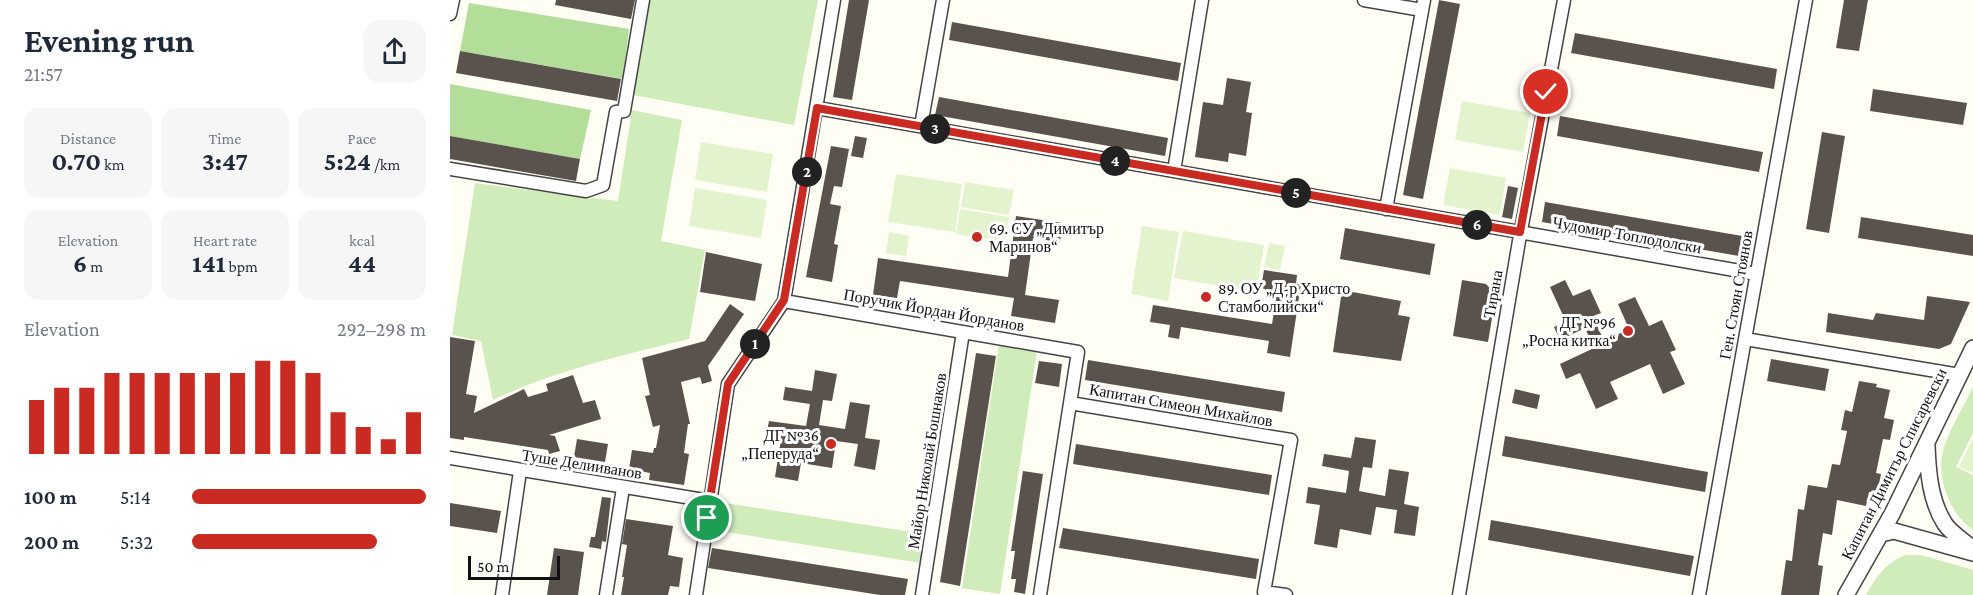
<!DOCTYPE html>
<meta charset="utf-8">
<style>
:root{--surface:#fff;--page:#f6f6f7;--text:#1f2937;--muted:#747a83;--accent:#c92a21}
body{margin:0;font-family:"Crimson Pro",serif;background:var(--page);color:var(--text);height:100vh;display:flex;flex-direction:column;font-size:22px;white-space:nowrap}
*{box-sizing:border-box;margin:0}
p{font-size:20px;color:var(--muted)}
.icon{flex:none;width:33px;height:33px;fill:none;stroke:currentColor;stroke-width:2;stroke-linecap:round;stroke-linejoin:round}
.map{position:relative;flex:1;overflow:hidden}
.panel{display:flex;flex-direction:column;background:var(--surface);width:450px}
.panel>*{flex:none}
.scale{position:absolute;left:18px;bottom:15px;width:92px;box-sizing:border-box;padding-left:6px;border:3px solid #111;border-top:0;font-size:16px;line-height:21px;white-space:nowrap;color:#111;-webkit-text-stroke:4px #fff;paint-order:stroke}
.pin{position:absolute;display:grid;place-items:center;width:51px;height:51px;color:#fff;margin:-26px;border:3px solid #fff;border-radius:50%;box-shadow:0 2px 6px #0007}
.km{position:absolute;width:30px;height:30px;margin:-15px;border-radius:50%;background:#222;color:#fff;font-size:16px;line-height:30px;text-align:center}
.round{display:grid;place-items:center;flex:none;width:63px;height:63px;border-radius:18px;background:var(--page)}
.summary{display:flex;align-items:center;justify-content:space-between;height:102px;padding:0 24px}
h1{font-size:33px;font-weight:700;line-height:45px}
.metrics{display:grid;grid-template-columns:repeat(3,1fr);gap:9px;height:102px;padding:6px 24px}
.metrics div{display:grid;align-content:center;border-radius:15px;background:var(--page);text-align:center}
.metrics b{font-size:26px;font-weight:700}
.metrics small{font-size:16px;font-weight:400}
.metrics p{font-size:16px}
.chart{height:168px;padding:12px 24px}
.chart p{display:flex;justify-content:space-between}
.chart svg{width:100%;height:108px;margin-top:6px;stroke:var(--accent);stroke-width:6}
ul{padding:0 24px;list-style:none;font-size:20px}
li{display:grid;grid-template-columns:96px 72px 1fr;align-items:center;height:45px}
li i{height:15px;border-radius:8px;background:var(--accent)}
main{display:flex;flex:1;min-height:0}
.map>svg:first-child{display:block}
</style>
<main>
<section class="panel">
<div class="summary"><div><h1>Evening run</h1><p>21:57</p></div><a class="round"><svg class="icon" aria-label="share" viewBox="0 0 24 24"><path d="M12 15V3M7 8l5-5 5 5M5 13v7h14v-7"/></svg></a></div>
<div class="metrics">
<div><p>Distance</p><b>0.70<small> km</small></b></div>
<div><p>Time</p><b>3:47</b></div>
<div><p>Pace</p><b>5:24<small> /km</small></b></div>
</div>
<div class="metrics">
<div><p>Elevation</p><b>6<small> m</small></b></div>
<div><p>Heart rate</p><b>141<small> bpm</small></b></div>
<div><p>kcal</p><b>44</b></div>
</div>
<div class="chart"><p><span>Elevation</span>292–298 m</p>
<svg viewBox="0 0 160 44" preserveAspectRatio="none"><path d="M5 44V22M15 44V17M25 44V17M35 44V11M45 44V11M55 44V11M65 44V11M75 44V11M85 44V11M95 44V6M105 44V6M115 44V11M125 44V27M135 44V33M145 44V38M155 44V27"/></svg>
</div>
<ul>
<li><b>100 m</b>5:14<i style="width:100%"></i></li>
<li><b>200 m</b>5:32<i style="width:79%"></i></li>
</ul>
</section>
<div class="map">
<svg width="1523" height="595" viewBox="0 0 1523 595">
<rect width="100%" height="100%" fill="#fffef5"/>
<path fill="#d0ecbb" d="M 200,0 L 368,0 L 344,125 L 183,95 Z
M 182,110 L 232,120 L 211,241 L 255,250 L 239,339 C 173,355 104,371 43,400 L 31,341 L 2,335 L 25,183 L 168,201 Z
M 550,338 L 588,344 L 550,594 L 512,588 Z
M 1523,387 L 1523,433 L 1506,467 L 1523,475 L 1523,530 C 1500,514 1486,478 1493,451 C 1497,434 1515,404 1523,387 Z
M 268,502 L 475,534 L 471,563 L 264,530 Z
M 1456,555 L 1471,555 L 1523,570 L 1523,595 L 1416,595 C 1426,577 1436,562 1456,555 Z"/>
<path fill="#b2de9a" d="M 19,3 L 179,29 L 173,79 L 10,51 Z
M 0,84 L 141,110 L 130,159 L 0,136 Z"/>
<path fill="#e3f3ce" d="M 1012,101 L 1080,113 L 1073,152 L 1005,140 Z
M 251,142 L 323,154 L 317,192 L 245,180 Z
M 1000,168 L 1056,178 L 1050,215 L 993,205 Z
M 446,174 L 512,184 L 505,232 L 438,222 Z
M 515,182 L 564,190 L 559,215 L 511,207 Z
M 245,188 L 317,200 L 311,238 L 239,226 Z
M 510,209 L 559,217 L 555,242 L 506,234 Z
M 692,226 L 729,232 L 718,301 L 681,294 Z
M 733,231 L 814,245 L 806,292 L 724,278 Z
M 439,232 L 459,236 L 456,256 L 436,253 Z
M 819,243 L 835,246 L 830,270 L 814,267 Z
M 1523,438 L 1523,473 L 1509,467 Z"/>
<path fill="#5a534d" d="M 106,0 L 185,0 L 181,19 L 105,5 Z
M 399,0 L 419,0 L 402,100 L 383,97 Z
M 989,0 L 1010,4 L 973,199 L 953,195 Z
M 1394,0 L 1418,0 L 1409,51 L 1386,48 Z
M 502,22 L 731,63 L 728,81 L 499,40 Z
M 1125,33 L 1327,69 L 1324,89 L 1121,53 Z
M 10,51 L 171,79 L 167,101 L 6,73 Z
M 777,78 L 801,82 L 796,112 L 802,113 L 796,156 L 779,153 L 778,162 L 745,157 L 753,102 L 773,105 Z
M 1423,89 L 1517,103 L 1513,125 L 1420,111 Z
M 489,97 L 718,138 L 715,156 L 485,115 Z
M 1110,116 L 1313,152 L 1309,172 L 1107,136 Z
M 1372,132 L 1395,136 L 1379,233 L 1356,229 Z
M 0,136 L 130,159 L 126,181 L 0,159 Z
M 405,136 L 417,138 L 413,158 L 401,156 Z
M 381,146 L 399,149 L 392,187 L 384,186 L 380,204 L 391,206 L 384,244 L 388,245 L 382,282 L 356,277 Z
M 1058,186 L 1068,188 L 1062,219 L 1052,217 Z
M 1095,202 L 1298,237 L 1295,257 L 1092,222 Z
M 566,216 L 612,223 L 610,242 L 583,238 L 575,295 L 609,300 L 605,323 L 561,316 L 564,298 L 450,281 L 447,298 L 423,295 L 428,258 L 558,277 Z
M 1411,217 L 1523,235 L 1523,256 L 1408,238 Z
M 895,228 L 985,244 L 980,275 L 890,259 Z
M 256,252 L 312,264 L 305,301 L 250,292 Z
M 814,270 L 847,275 L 846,284 L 851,284 L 840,357 L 817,353 L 819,341 L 731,327 L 729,339 L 718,337 L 720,325 L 700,322 L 703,305 L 822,324 L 826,299 L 814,297 L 815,289 L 811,288 Z
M 1012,280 L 1036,284 L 1046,295 L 1038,342 L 1003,336 Z
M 1115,280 L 1123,296 L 1140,289 L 1151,313 L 1143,316 L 1154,341 L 1179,329 L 1168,304 L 1185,297 L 1199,326 L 1212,320 L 1226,350 L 1220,352 L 1235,384 L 1213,394 L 1200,364 L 1160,382 L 1168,399 L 1146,409 L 1130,373 L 1116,379 L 1110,364 L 1144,348 L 1135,328 L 1110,340 L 1104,327 L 1116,322 L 1100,287 Z
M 892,290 L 951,301 L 948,315 L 960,317 L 951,361 L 883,352 Z
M 1477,296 L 1520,302 L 1501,344 L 1489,349 L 1376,332 L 1378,313 L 1423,320 L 1426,313 L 1474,320 Z
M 280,304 L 294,314 L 258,366 L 262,381 L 252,384 L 250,377 L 231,382 L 240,424 L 238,424 L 234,453 L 239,454 L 234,485 L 199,480 L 200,473 L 179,469 L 182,450 L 203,453 L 204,448 L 206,448 L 210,425 L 203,427 L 195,396 L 200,395 L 192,358 L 255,341 Z
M 0,337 L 25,341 L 16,394 L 27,396 L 24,413 L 74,389 L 78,397 L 98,391 L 96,384 L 123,375 L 133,403 L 145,400 L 151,419 L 99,435 L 105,436 L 110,451 L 99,454 L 98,450 L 14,437 L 14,440 L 0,438 Z
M 526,353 L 546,356 L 510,586 L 490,582 Z
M 1321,359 L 1379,369 L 1375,391 L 1317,381 Z
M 638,360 L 835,392 L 832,412 L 635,380 Z
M 589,361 L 612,364 L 609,387 L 585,383 Z
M 365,370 L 387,374 L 382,401 L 373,400 L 369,425 L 395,429 L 400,402 L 420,405 L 415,438 L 430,440 L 425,470 L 404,466 L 408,444 L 386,441 L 382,468 L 351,463 L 348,481 L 325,477 L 331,439 L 316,436 L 319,421 L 356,426 L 360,404 L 333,400 L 335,387 L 362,391 Z
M 1409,381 L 1427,384 L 1426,387 L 1440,390 L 1434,418 L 1444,420 L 1440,440 L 1433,439 L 1426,473 L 1431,474 L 1427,494 L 1419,492 L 1416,506 L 1387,500 L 1382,535 L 1373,533 L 1368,565 L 1373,566 L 1369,595 L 1331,595 L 1336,560 L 1342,561 L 1348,509 L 1354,510 L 1358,485 L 1377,488 L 1382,464 L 1390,465 L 1397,431 L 1391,430 L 1395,410 L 1402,412 Z
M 1065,389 L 1090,395 L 1087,409 L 1062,403 Z
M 1055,436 L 1258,472 L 1255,492 L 1052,456 Z
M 905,437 L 926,440 L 922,468 L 913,467 L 909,491 L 935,496 L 939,469 L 959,472 L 954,504 L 969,507 L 965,536 L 944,533 L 947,510 L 926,507 L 921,535 L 890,529 L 887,548 L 864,544 L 870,505 L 856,503 L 858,487 L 896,493 L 899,471 L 872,466 L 874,454 L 901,458 Z
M 127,439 L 158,444 L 155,462 L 124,457 Z
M 626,444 L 822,475 L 819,495 L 623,464 Z
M 573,471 L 593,474 L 575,594 L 564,592 L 566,579 L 561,579 L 565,551 L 561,551 Z
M 152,497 L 161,498 L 156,542 L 152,541 L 151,549 L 139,547 L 141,537 L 145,537 Z
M 0,503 L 51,511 L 47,533 L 0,526 Z
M 176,519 L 223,526 L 218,555 L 233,558 L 229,587 L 220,586 L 218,595 L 171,595 L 174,577 L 172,577 L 177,545 L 172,544 Z
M 1041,520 L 1244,556 L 1240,576 L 1038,540 Z
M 613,528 L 809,559 L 806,579 L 609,548 Z
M 104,548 L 134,552 L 128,595 L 97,595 Z
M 262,548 L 458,579 L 455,595 L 430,595 L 258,568 Z"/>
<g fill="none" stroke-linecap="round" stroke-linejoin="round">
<g stroke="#444" stroke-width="15">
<path id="minor" d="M 914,0 L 972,10
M 0,14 L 3,0
M 367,108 L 1307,274
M 471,126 L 493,0
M 0,169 L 136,191 L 153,185 L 166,112 L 174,111 L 193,0
M 724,171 L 752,0
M 936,209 L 974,0
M 334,301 L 628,352 L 590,595
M 1295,339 L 1510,375
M 620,403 L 841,440 L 814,592 L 836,595
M 0,458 L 260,501
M 52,595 L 70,471
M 156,595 L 173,488
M 246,595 L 278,384 L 334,301 L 384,0
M 472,595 L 513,332
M 1009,595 L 1069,241 L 1114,0
M 1249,595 L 1356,0"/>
</g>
<g stroke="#444" stroke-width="18">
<path id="tertiary" d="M 1477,446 C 1478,471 1480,501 1495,524 C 1501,533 1514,541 1523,549
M 1431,534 L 1444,531 L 1523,553
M 1396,595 L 1442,514 L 1523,348"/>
</g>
<use href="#minor" stroke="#fff" stroke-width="12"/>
<use href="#tertiary" stroke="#fff" stroke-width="15"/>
</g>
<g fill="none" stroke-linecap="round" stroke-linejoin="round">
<g stroke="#fff" stroke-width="12">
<path id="route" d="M 257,518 L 278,384 L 334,300 L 367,108 L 1070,232 L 1096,92"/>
</g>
<use href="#route" stroke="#c92a21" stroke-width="8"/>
</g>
<g fill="#c92a21" stroke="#fff" stroke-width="2">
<circle cx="527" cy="237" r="6"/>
<circle cx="756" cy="297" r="6"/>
<circle cx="1178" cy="331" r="6"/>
<circle cx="381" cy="444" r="6"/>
</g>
<g text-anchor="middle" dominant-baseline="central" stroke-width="6" stroke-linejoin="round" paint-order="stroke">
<g font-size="16" fill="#111" stroke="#fff" text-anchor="start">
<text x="539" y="228">69. СУ „Димитър<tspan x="539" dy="18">Маринов“</tspan></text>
<text x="768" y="288">89. ОУ „Д-р Христо<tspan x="768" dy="18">Стамболийски“</tspan></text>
<text x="1166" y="322" text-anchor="end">ДГ №96<tspan x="1166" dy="18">„Росна китка“</tspan></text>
<text x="369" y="435" text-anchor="end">ДГ №36<tspan x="369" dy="18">„Пеперуда“</tspan></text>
</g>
<g font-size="16" fill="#111" stroke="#fff">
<text transform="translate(1177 235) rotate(10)">Чудомир Топлодолски</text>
<text transform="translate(1043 294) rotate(-80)">Тирана</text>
<text transform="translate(1286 295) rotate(-80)">Ген. Стоян Стоянов</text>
<text transform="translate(484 310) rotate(10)">Поручик Йордан Йорданов</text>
<text transform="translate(731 405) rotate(10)">Капитан Симеон Михайлов</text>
<text transform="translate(477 461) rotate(-81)">Майор Николай Бошнаков</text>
<text transform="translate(132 464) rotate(9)">Туше Делииванов</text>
<text transform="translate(1444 464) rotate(-63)">Капитан Димитър Списаревски</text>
</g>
</g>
</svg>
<div class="scale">50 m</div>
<div class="pin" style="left:257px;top:518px;background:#1e9e55"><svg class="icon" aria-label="arrive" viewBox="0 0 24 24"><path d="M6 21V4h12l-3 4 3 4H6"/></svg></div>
<div class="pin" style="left:1096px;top:92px;background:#d93025"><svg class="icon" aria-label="check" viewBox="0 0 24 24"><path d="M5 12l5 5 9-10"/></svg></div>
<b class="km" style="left:305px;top:344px">1</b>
<b class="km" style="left:357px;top:172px">2</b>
<b class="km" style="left:485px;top:129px">3</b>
<b class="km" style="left:665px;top:161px">4</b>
<b class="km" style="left:846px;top:193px">5</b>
<b class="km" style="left:1027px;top:225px">6</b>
</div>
</main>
